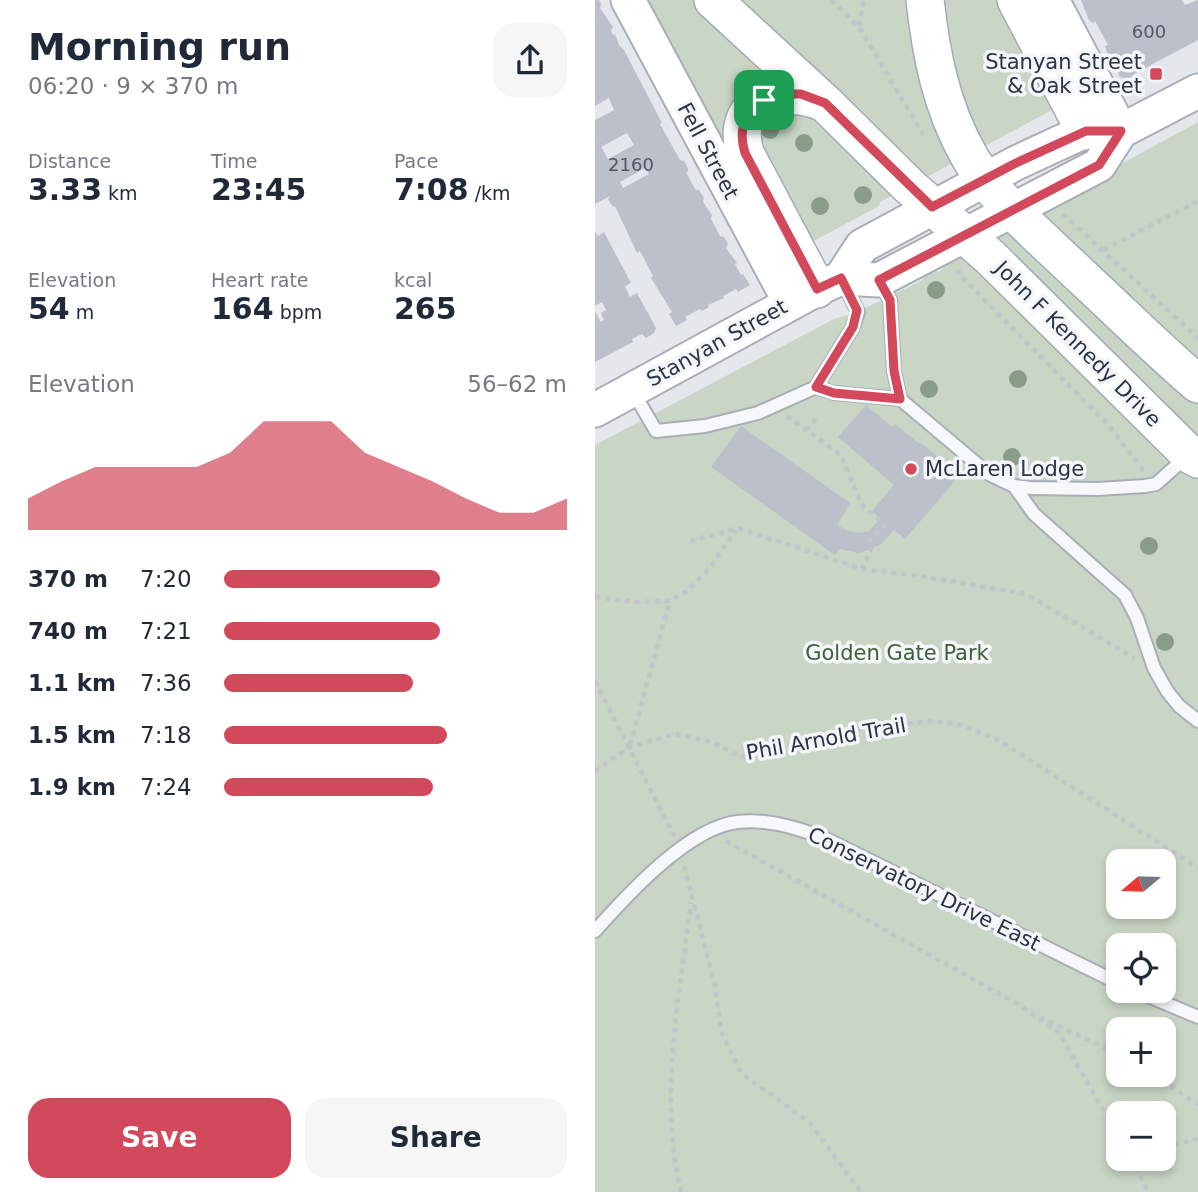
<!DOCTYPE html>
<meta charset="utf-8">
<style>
:root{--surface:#fff;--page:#f6f6f7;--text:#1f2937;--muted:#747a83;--accent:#d1495b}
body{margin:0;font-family:"DejaVu Sans",sans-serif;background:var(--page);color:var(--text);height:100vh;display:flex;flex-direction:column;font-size:26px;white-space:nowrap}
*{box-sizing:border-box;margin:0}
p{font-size:23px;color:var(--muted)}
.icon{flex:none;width:38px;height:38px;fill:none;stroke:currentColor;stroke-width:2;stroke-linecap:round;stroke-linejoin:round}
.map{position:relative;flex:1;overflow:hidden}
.drawer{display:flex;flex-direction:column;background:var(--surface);width:595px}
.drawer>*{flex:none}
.needle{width:46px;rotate:251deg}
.fabs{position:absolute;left:511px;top:849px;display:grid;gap:14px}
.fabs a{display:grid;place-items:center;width:70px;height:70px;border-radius:14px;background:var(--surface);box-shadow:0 4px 10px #0003;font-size:35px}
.pin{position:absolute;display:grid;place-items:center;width:60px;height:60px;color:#fff;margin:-30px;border-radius:14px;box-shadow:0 4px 10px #0006}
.round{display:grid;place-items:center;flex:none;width:74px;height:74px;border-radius:21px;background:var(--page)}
.head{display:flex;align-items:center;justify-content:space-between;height:119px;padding:0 28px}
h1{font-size:38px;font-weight:600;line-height:52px}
.metrics{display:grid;grid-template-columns:repeat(3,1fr);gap:10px;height:119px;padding:7px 28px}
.metrics div{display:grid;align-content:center}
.metrics b{font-size:30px;font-weight:600}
.metrics small{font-size:19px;font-weight:400}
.metrics p{font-size:19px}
.chart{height:196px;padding:14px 28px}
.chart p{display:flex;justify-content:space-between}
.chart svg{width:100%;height:126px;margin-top:7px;fill:var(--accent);opacity:.7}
.cta{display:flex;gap:14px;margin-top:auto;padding:14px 28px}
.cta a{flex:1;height:80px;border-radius:21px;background:var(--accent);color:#fff;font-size:28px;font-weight:600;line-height:80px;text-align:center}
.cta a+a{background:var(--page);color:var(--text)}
ul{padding:0 28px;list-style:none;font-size:23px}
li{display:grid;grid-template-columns:112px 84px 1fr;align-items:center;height:52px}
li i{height:18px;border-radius:9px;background:var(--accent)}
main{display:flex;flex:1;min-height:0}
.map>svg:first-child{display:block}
</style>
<main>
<section class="drawer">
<div class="head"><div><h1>Morning run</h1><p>06:20 · 9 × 370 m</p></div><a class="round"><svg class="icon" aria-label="share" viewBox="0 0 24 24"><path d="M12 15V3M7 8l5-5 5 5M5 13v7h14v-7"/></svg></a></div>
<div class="metrics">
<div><p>Distance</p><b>3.33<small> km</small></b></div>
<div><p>Time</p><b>23:45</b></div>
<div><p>Pace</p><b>7:08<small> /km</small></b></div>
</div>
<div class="metrics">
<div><p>Elevation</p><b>54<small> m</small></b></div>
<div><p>Heart rate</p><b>164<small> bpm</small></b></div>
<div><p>kcal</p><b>265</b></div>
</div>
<div class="chart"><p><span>Elevation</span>56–62 m</p>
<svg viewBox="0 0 160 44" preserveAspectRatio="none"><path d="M0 44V33L10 27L20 22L30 22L40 22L50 22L60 17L70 6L80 6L90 6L100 17L110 22L120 27L130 33L140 38L150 38L160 33V44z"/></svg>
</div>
<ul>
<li><b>370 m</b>7:20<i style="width:63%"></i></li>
<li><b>740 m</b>7:21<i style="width:63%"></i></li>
<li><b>1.1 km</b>7:36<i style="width:55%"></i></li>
<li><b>1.5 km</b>7:18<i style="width:65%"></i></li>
<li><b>1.9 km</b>7:24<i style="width:61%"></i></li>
</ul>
<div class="cta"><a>Save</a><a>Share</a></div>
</section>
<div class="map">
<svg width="603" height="1192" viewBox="0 0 603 1192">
<rect width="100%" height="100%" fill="#e4e7ec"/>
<path fill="#c9d6c5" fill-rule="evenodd" d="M 53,0 L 439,0 L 489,93 L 285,202 L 284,206 L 217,242 L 189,254 Z
M 603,122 L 603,1192 L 0,1192 L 0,445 L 239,319 L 260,313 L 328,280 L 329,277 L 341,271 L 344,272 L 354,263 L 460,200 ZM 523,861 L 569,861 L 569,906 L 523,906 ZM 523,945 L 569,945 L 569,990 L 523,990 ZM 523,1029 L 569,1029 L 569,1074 L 523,1074 ZM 523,1113 L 569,1113 L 569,1158 L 523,1158 Z"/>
<path fill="#bbc0ca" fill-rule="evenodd" d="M 0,0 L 4,0 L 6,4 L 5,8 L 18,27 L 16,31 L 18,35 L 20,34 L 24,45 L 29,50 L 67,123 L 65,124 L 85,160 L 89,161 L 93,169 L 92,174 L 100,189 L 104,190 L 109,198 L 108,202 L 117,215 L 116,219 L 125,236 L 129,237 L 133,244 L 131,248 L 142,263 L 140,264 L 146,275 L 148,274 L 155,285 L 143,292 L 141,289 L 128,296 L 129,298 L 113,305 L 114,307 L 107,311 L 105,309 L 90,317 L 92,320 L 81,326 L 74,314 L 77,312 L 56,278 L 58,276 L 45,251 L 42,253 L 20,206 L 18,207 L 13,199 L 15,196 L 0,204 L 0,120 L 19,110 L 14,98 L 0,106 ZM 32,133 L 39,145 L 13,159 L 6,147 ZM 50,168 L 54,174 L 28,188 L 25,182 Z
M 486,0 L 587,0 L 590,5 L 603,0 L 603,40 L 539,74 L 534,79 L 529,79 L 524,76 L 523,69 L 517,58 L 514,58 L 510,46 L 513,45 L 500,21 L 498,23 L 494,20 Z
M 0,232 L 3,236 L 9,232 L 36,283 L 30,286 L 35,297 L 42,293 L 61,328 L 59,333 L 51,338 L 47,334 L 37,339 L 38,342 L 0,362 L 0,311 L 6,322 L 9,320 L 6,313 L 11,310 L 7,302 L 0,306 Z
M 271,405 L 297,427 L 300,424 L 325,444 L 326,443 L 354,466 L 350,472 L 360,481 L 310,539 L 299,530 L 285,545 L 264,553 L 245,549 L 240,555 L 116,467 L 146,426 L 255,503 L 242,525 L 253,531 L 264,533 L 274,531 L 285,518 L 277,511 L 299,485 L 243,437 Z"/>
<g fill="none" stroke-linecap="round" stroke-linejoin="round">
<g stroke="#a9aeb7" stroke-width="16">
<path id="lane" d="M 285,282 L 295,300 L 299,371 L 305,399 L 394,474 L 419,486 L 436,488 L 503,489 L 550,486 L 561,484 L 591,457
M 221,387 L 239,393 L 305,399
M 37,390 L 61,431 L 110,426 L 163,413 L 221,387 L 258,327 L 263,312 L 247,280
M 419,486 L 439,514 L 530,595 L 542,618 L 559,668 L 572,691 L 584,706 L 603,721
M 0,931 C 32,895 93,828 142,822 C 172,818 204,828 231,839 L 523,983
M 539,990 L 603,1017"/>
</g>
<g stroke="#a9aeb7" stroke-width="37">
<path id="secondary" d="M 33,0 L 195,302
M 457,0 L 526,131
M 246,278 L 267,246 L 421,163 L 490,131 L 526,131 L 603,91
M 0,410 L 222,289 L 246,278 L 284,280 L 504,165 L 526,131"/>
</g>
<g stroke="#a3abb8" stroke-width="40">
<path id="primary" d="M 118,0 L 230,103 L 314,186 L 396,258 L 594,454 L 603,459
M 330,0 C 336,54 346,106 373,154 C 395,195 451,242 485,275 C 524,311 562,349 603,384
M 421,0 L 490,131
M 222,289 L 150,153 C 134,98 189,85 230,103"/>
</g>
<path stroke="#c2c5cb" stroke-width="4.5" stroke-dasharray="5 5" stroke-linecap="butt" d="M 236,0 L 264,27 L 328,134
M 264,26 L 269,0
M 468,214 L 603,338
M 509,250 L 603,201
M 366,271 L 363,272 L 369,279 L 515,427 L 549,471
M 192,416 L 246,455 L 266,504 L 290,526 L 274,541 L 276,549 L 267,569
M 211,430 L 221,419
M 95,541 L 143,528 L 267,569 L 325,576 L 431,594 L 539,658
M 0,597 L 40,602 L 75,601 L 92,591 L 114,569 L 141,530
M 0,681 L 79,836
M 35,745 L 75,601
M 0,771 L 35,747 L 80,734 L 117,742 L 147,757 L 256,730 L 337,721 L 367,725 L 405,741 L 603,868
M 131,841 L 426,1006 L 464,1033 L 523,1136
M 89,866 L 120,985 L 126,1031 L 146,1073 L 214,1122 L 266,1192
M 445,1017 L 523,1054
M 559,1074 L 603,1105
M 569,1147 L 603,1139
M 536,1158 L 553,1192
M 86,1192 C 63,1094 84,1000 96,902"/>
<use href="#lane" stroke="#f7f8fa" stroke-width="12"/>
<use href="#secondary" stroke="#fff" stroke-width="33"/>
<use href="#primary" stroke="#fff" stroke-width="37"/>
</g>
<g fill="#899d89">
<circle cx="175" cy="130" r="9"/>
<circle cx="209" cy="143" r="9"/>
<circle cx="268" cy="195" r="9"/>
<circle cx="225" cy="206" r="9"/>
<circle cx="341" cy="290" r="9"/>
<circle cx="423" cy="379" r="9"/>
<circle cx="334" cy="389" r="9"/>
<circle cx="417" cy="457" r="9"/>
<circle cx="554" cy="546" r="9"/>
<circle cx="570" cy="642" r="9"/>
</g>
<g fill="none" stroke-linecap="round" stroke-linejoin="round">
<g stroke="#fff" stroke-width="14">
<path id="route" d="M 190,94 L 206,94 L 230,103 L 337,207 L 421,163 L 491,131 L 526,131 L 504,165 L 284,280 L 295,300 L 299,371 L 305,399 L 239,393 L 221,387 L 258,327 L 262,310 L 246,278 L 222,289 L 150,153 C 140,120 158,100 190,94 Z"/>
</g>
<use href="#route" stroke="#d1495b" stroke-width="9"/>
</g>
<g fill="#d1495b" stroke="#f4f6f9" stroke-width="2.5">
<rect x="554" y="67" width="14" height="14" rx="3.5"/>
<circle cx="316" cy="469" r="7"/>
</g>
<g text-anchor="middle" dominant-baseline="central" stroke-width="7" stroke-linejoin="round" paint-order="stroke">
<g font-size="18" fill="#4f5766">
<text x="554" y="31">600</text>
<text x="36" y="164">2160</text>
</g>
<g font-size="21" fill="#2b3445" stroke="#f4f6f9" text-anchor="end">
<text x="547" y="62">Stanyan Street<tspan x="547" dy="24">&amp; Oak Street</tspan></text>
<text x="330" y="469" text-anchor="start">McLaren Lodge</text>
</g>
<g font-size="21" fill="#2b3445" stroke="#f4f6f9">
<text transform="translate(113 151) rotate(62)">Fell Street</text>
<text transform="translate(122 343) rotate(-29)">Stanyan Street</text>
<text transform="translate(483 344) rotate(45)">John F Kennedy Drive</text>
<text transform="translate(231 739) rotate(-10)">Phil Arnold Trail</text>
<text transform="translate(329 889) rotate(26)">Conservatory Drive East</text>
</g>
<g font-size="21" fill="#3f6138" stroke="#f4f6f9">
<text x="302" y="653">Golden Gate Park</text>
</g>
</g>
</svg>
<div class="fabs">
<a><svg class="needle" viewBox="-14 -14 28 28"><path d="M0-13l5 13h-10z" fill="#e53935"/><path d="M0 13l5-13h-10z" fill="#747a83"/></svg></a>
<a><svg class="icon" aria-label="locate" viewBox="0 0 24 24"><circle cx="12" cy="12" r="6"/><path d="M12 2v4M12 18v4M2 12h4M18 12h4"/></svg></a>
<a>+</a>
<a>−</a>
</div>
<div class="pin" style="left:169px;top:100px;background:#1e9e55"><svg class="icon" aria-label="arrive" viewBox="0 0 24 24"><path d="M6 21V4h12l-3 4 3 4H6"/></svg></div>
</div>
</main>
